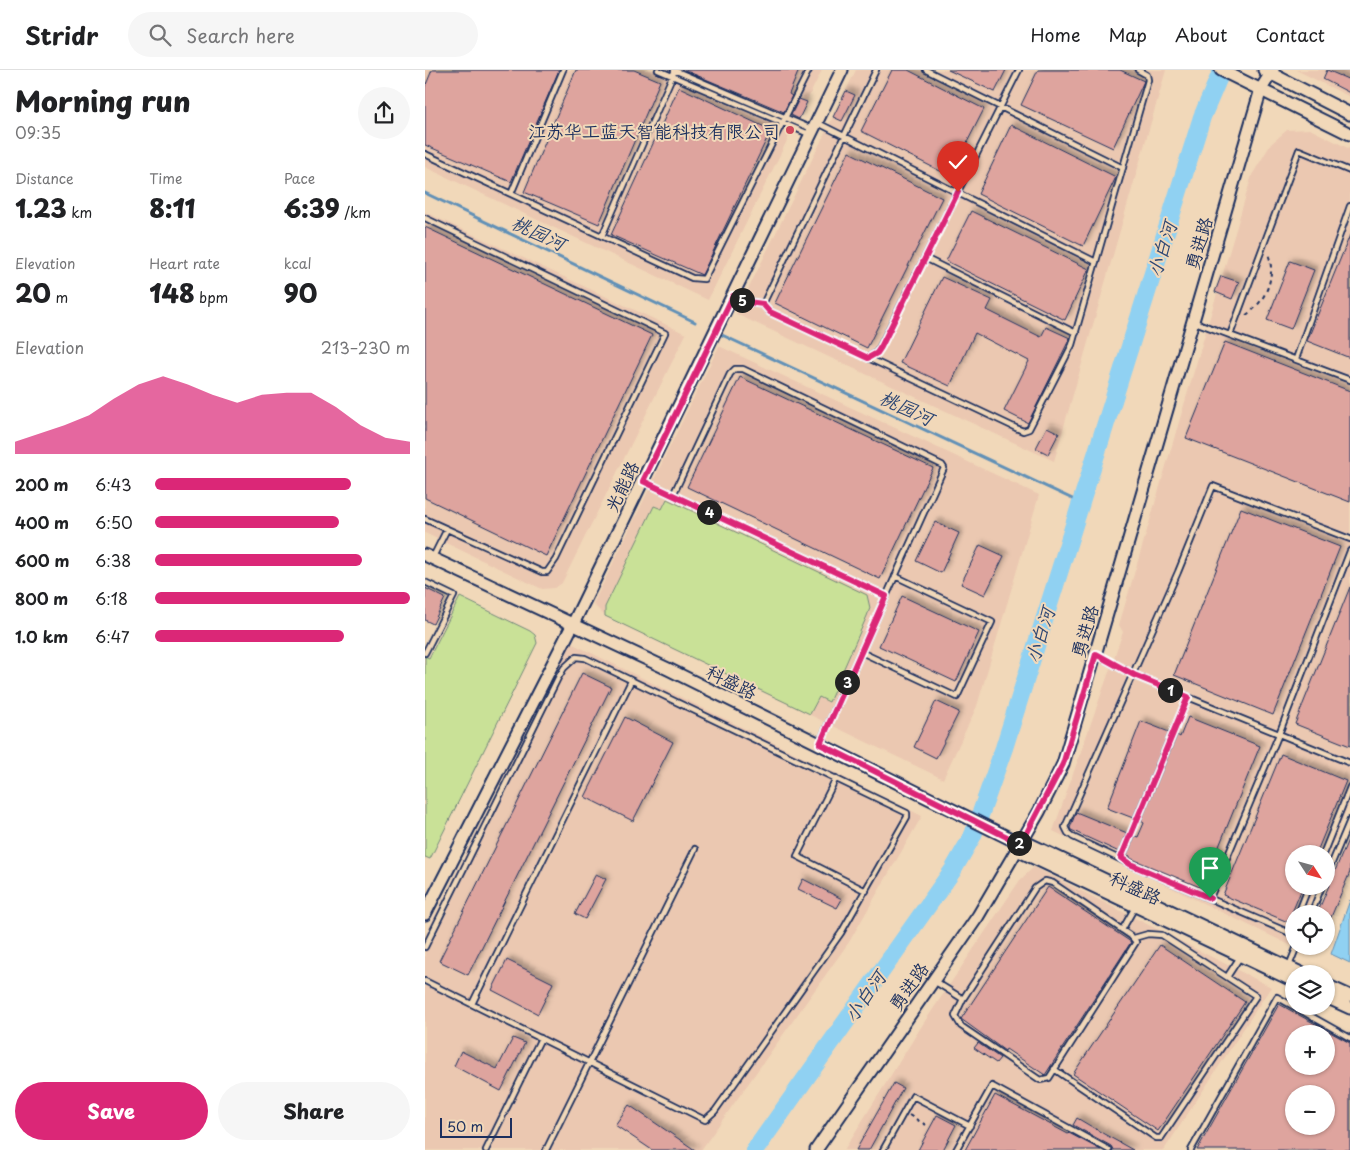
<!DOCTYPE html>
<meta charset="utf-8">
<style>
:root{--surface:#fff;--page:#f6f6f6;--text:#202124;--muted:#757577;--line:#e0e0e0;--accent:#db2777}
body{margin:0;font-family:"Playpen Sans","LXGW WenKai TC",sans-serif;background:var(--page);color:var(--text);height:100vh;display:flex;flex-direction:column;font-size:19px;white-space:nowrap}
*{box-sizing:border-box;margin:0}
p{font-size:16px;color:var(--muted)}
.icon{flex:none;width:28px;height:28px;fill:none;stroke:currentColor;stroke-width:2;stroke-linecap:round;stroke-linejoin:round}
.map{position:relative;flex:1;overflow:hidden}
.side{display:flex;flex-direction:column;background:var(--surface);width:425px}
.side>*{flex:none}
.needle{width:32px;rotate:126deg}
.fabs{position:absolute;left:860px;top:775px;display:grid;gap:10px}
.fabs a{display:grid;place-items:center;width:50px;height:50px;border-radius:50%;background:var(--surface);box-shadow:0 1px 4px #0004;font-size:25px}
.scale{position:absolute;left:15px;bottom:12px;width:72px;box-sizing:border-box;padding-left:5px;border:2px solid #1b2f5e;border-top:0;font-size:14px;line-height:18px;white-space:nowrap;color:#1b2f5e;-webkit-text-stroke:4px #f1d8b9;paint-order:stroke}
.pin{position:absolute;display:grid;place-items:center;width:42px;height:42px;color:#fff;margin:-51px -21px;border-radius:50% 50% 50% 0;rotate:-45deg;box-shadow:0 0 5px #0007}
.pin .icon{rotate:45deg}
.km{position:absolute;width:25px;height:25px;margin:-12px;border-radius:50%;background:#222;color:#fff;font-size:14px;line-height:25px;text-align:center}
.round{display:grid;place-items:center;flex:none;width:52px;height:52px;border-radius:26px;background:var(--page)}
.overview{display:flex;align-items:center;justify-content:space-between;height:85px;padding:0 15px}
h1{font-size:28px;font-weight:800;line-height:38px}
.metrics{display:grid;grid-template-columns:repeat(3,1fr);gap:8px;height:85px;padding:5px 15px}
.metrics div{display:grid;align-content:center}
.metrics b{font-size:25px;font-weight:800}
.metrics small{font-size:14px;font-weight:400}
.metrics p{font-size:14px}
.chart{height:140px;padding:10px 15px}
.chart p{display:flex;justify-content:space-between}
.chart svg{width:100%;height:90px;margin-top:5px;fill:var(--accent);opacity:.7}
.button{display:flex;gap:10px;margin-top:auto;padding:10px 15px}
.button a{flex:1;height:58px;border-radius:30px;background:var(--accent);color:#fff;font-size:20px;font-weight:800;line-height:58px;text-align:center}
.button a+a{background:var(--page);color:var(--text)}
ul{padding:0 15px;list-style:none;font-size:16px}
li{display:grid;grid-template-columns:80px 60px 1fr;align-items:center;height:38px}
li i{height:12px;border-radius:6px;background:var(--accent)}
header{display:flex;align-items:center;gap:30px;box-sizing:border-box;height:70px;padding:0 25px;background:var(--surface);border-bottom:1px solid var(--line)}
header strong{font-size:24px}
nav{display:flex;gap:28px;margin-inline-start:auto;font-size:18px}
.search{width:350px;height:45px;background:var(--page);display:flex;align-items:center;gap:12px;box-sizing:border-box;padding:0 18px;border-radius:28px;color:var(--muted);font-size:19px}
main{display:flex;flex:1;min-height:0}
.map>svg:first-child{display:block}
</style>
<header>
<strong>Stridr</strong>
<div class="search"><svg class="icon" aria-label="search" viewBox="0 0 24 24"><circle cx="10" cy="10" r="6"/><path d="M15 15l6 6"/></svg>Search here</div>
<nav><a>Home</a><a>Map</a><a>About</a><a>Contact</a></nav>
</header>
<main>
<section class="side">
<div class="overview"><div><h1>Morning run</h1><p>09:35</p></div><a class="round"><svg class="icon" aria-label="share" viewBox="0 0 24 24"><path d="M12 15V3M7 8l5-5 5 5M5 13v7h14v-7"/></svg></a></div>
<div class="metrics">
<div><p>Distance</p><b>1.23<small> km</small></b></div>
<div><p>Time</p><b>8:11</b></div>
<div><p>Pace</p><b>6:39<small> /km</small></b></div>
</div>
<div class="metrics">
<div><p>Elevation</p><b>20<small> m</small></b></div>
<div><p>Heart rate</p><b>148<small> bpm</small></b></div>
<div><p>kcal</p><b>90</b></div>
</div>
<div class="chart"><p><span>Elevation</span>213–230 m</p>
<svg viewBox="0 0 160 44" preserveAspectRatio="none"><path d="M0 44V38L10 34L20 30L30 25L40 17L50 10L60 6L70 10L80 15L90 19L100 15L110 14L120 14L130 21L140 30L150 36L160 38V44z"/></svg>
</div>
<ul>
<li><b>200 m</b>6:43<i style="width:77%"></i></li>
<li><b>400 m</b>6:50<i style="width:72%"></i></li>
<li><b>600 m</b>6:38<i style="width:81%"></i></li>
<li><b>800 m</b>6:18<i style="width:100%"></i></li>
<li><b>1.0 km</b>6:47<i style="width:74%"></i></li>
</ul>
<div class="button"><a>Save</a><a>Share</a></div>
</section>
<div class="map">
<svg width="925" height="1080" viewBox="0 0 925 1080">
<defs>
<filter id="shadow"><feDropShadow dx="4" dy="-4" stdDeviation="2.5" flood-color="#0004"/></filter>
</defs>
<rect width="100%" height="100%" fill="#f1d8b9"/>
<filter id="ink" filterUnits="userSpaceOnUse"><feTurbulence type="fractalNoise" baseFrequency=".02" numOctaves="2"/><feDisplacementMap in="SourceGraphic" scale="10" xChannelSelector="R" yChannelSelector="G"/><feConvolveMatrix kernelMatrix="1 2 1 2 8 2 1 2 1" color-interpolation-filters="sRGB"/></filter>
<g filter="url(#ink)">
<path fill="#ebc8b1" d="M 0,0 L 397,0 L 283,230 L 0,97 Z
M 431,0 L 741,0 L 629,391 L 311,244 Z
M 871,0 L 925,0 L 925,27 Z
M 885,59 L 925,79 L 925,731 L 901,791 L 901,784 L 869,784 L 869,816 L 891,816 L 880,844 L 869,844 L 867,876 L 628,761 L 698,562 L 694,555 L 827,105 L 846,74 L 862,60 Z
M 0,142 L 261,264 L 137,513 L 130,518 L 117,519 L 0,463 Z
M 294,276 L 614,425 L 552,636 L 518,709 L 180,546 L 168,534 Z
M 146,573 L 497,746 L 424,872 L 276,1080 L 0,1080 L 0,866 Z
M 609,797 L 846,917 L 739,1080 L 419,1080 L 498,954 L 595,810 Z"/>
<path fill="#c9e197" stroke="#72887a" d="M 242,429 L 442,525 L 445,538 L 442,546 L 404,632 L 394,627 L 385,644 L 180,546 L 180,537 L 229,436 L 237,439 Z
M 35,527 L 105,561 L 110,565 L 112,573 L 5,789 L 0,787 L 0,586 L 4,588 Z"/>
<path fill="#90d1f2" stroke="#6190b7" d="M 925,830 L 925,893 L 906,884 Z"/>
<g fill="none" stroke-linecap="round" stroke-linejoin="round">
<path stroke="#6190b7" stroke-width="3" d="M 0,123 L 270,252
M 297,265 L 656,433"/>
<path stroke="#90d1f2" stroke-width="18" d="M 330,1080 L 528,800 L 548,765 L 579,678 L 777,47 L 797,0"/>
</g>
<path fill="#dea49e" stroke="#1b2f5e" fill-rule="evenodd" filter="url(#shadow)" d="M 7,0 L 134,0 L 86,112 L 0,75 L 0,17 Z
M 151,0 L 209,0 L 235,11 L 174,154 L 99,122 Z
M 259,0 L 374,0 L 364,24 L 367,26 L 359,42 Z
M 467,0 L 483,0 L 559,39 L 525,106 L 436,61 Z
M 523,0 L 581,0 L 570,22 Z
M 613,0 L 695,0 L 719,11 L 688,78 L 596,35 Z
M 902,0 L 925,10 L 925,23 L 898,9 Z
M 254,17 L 346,60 L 277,205 L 186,165 Z
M 421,21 L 430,25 L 417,51 L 408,47 Z
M 374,29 L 382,32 L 374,49 L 366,45 Z
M 586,55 L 691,107 L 658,176 L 553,124 Z
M 424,82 L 517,128 L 442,278 L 350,233 Z
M 546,141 L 664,199 L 640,250 L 521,191 Z
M 0,157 L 227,265 L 121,486 L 0,428 Z
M 925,165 L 925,288 L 882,271 Z
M 865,191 L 889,200 L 866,259 L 842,250 Z
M 796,206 L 814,212 L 807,229 L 790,222 Z
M 517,207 L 567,230 L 562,240 L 616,267 L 621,257 L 645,268 L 603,353 L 579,341 L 604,291 L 550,263 L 525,316 L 475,293 Z
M 800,272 L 925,321 L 925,432 L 761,368 Z
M 315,307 L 508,398 L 455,509 L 262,417 Z
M 622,357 L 634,363 L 623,384 L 611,378 Z
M 816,438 L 915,477 L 848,645 L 749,605 Z
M 510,452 L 534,463 L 516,503 L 491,491 Z
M 555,475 L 579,486 L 560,525 L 536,514 Z
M 925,517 L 925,676 L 870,654 Z
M 0,518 L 20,528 L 8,554 L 0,550 Z
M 477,526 L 554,562 L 531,612 L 454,576 Z
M 157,603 L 186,617 L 43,905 L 14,891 Z
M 511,631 L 534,642 L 511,688 L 489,677 Z
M 200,647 L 248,672 L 208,751 L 160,727 Z
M 763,647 L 835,676 L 777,818 L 705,788 L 705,786 L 702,785 L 710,766 L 713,767 L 719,753 L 716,751 L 752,665 L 755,667 Z
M 716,651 L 744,662 L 708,748 L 682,738 Z
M 856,684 L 921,711 L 891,784 L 869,784 L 869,816 L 878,816 L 863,852 L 798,825 Z
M 651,742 L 702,763 L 694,782 L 646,760 L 645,758 Z
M 925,765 L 925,802 L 901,859 L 901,844 L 892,844 Z
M 171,804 L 181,809 L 160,849 L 150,844 Z
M 378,809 L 417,829 L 412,838 L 373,819 Z
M 623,817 L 706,872 L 620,1005 L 581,979 L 580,981 L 536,949 Z
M 735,875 L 820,932 L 733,1061 L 648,1004 Z
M 82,890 L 128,913 L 113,944 L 67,920 Z
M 854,934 L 925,973 L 925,1080 L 772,1080 ZM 869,964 L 901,964 L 901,996 L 869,996 ZM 869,1024 L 901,1024 L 901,1056 L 869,1056 Z
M 88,968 L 100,973 L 76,1021 L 29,996 L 36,981 L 72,999 Z
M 553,973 L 575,988 L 571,993 L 549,978 Z
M 469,1013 L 478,1018 L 444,1080 L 431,1080 Z
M 570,1025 L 643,1064 L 644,1063 L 676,1080 L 540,1080 Z
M 204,1035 L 270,1080 L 227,1080 L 190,1055 Z
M 512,1045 L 531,1055 L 518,1080 L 493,1080 Z
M 652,1048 L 679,1064 L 708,1080 L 688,1080 L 686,1076 L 648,1055 Z"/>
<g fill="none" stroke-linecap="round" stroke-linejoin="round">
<g stroke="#1b2f5e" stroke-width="8">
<path id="service" d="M 233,0 L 384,64
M 249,0 L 387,59
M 451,0 L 338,234 L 345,242 L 443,288 L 451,283 L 455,277 L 594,0
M 501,0 L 698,98
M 393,53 L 671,192
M 0,84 L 267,208 L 279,209 L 384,0
M 86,124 L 138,0
M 0,148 L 240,263 L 131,489 L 122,502 L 117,502 L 0,449
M 177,166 L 250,0
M 500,188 L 651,263
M 309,226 L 323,232 L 338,234
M 770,252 L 925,310
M 805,265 L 874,80 L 925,101
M 443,288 L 591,358 L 598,361 L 604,359 L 647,275 L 723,10 L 722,5 L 713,0
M 871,289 L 925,136
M 218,411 L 461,526
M 248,425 L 305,304 L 310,299 L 318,299 L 517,395 L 519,398 L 395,673
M 925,481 L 854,664 L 925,693
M 8,487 L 22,459
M 0,512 L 29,526 L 0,583
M 436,582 L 532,627 L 567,552 L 470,506
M 672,585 L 709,605 L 854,664 L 785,828
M 411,708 L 372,786 L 441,821
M 898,784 L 925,717
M 696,788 L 763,627
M 901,807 L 925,750
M 873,844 L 884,816
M 886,844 L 897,816
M 869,854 L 865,863 L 705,794 L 648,767 L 643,763 L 640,757 L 753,502 L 788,416 L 925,469
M 697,860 L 710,837
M 0,877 L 133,608 L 139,598 L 151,587 L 160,588 L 482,743 L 482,747 L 416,863 L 290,1041 L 280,1050 L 0,911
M 864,896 L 872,876
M 802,907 L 815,887
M 509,911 L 538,929 L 530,946 L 536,956 L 615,1010 L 624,1008 L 711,872 L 706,866 L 628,813 L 620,811 L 610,818 L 538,929
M 47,934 L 206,611
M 629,999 L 731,1068 L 736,1068 L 831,926 L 737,865 L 723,864 L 709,868
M 61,1080 L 116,968
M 121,1080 L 270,779
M 458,1080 L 488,1026 L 545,1056
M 531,1080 L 567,1016 L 684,1080
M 766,1080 L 852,927 L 925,968"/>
</g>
<g stroke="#1b2f5e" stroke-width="15">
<path id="tertiary" d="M 796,0 L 925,64
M 839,0 L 925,44
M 0,485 L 243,599 L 596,774
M 598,771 L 878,904
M 592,780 L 869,911
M 0,844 L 148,554 L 417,0
M 901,915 L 925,926
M 901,927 L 925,938
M 391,1080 L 553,846 L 614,742 L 638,694 L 836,19 L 848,0"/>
</g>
<path stroke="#1b2f5e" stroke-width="2" stroke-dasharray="4 4" stroke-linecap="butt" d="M 821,245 C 840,233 852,206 843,184
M 484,1045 L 501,1055"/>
<use href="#service" stroke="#f1d8b9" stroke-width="4.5"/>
<use href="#tertiary" stroke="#f1d8b9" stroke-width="11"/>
</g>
</g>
<g fill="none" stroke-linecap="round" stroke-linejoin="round" filter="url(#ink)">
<g stroke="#fff" stroke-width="10">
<path id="route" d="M 533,122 L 456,277 L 452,283 L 443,288 L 345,242 L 338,234 L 323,232 L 308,226 L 218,411 L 461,526 L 395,674 L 596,774 L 638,694 L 671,584 L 709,605 L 763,627 L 696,788 L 705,794 L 785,828"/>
</g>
<use href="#route" stroke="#db2777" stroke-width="6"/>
</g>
<circle fill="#d1495b" stroke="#f1d8b9" stroke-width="2" cx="365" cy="60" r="5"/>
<g text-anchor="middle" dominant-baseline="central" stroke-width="4" stroke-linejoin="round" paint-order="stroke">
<g font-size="18" fill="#1b2f5e" stroke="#f1d8b9" text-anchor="end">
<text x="355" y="60">江苏华工蓝天智能科技有限公司</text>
</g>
<g font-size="18" fill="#1b2f5e" stroke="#f1d8b9">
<text transform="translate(773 173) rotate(-74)">勇进路</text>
<text transform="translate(196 416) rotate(-64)">光能路</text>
<text transform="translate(659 561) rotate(-74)">勇进路</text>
<text transform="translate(307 611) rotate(26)">科盛路</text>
<text transform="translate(711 817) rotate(25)">科盛路</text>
<text transform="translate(483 916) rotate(-55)">勇进路</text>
</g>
<g font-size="19" font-style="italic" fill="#2d4774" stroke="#f1d8b9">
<text transform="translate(114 162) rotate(25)">桃园河</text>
<text transform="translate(736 179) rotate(-73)">小白河</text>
<text transform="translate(482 337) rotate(25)">桃园河</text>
<text transform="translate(614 565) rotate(-73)">小白河</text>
<text transform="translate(439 926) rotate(-55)">小白河</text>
</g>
</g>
</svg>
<div class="fabs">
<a><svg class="needle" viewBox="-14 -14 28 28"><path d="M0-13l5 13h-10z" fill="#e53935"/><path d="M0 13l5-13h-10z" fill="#757577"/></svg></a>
<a><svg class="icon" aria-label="locate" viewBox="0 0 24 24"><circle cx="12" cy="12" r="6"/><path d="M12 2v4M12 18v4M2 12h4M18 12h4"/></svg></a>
<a><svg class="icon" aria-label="layers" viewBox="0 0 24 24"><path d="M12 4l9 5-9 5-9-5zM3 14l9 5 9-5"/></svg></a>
<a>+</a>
<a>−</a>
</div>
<div class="scale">50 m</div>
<div class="pin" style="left:785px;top:828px;background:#1e9e55"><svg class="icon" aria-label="arrive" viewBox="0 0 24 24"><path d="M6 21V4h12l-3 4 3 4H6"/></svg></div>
<div class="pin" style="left:533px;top:122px;background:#d93025"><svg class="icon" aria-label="check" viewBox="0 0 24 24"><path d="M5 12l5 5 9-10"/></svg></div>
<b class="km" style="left:745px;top:620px">1</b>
<b class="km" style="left:594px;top:773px">2</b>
<b class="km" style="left:422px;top:612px">3</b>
<b class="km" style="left:284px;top:442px">4</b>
<b class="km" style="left:317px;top:230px">5</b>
</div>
</main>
